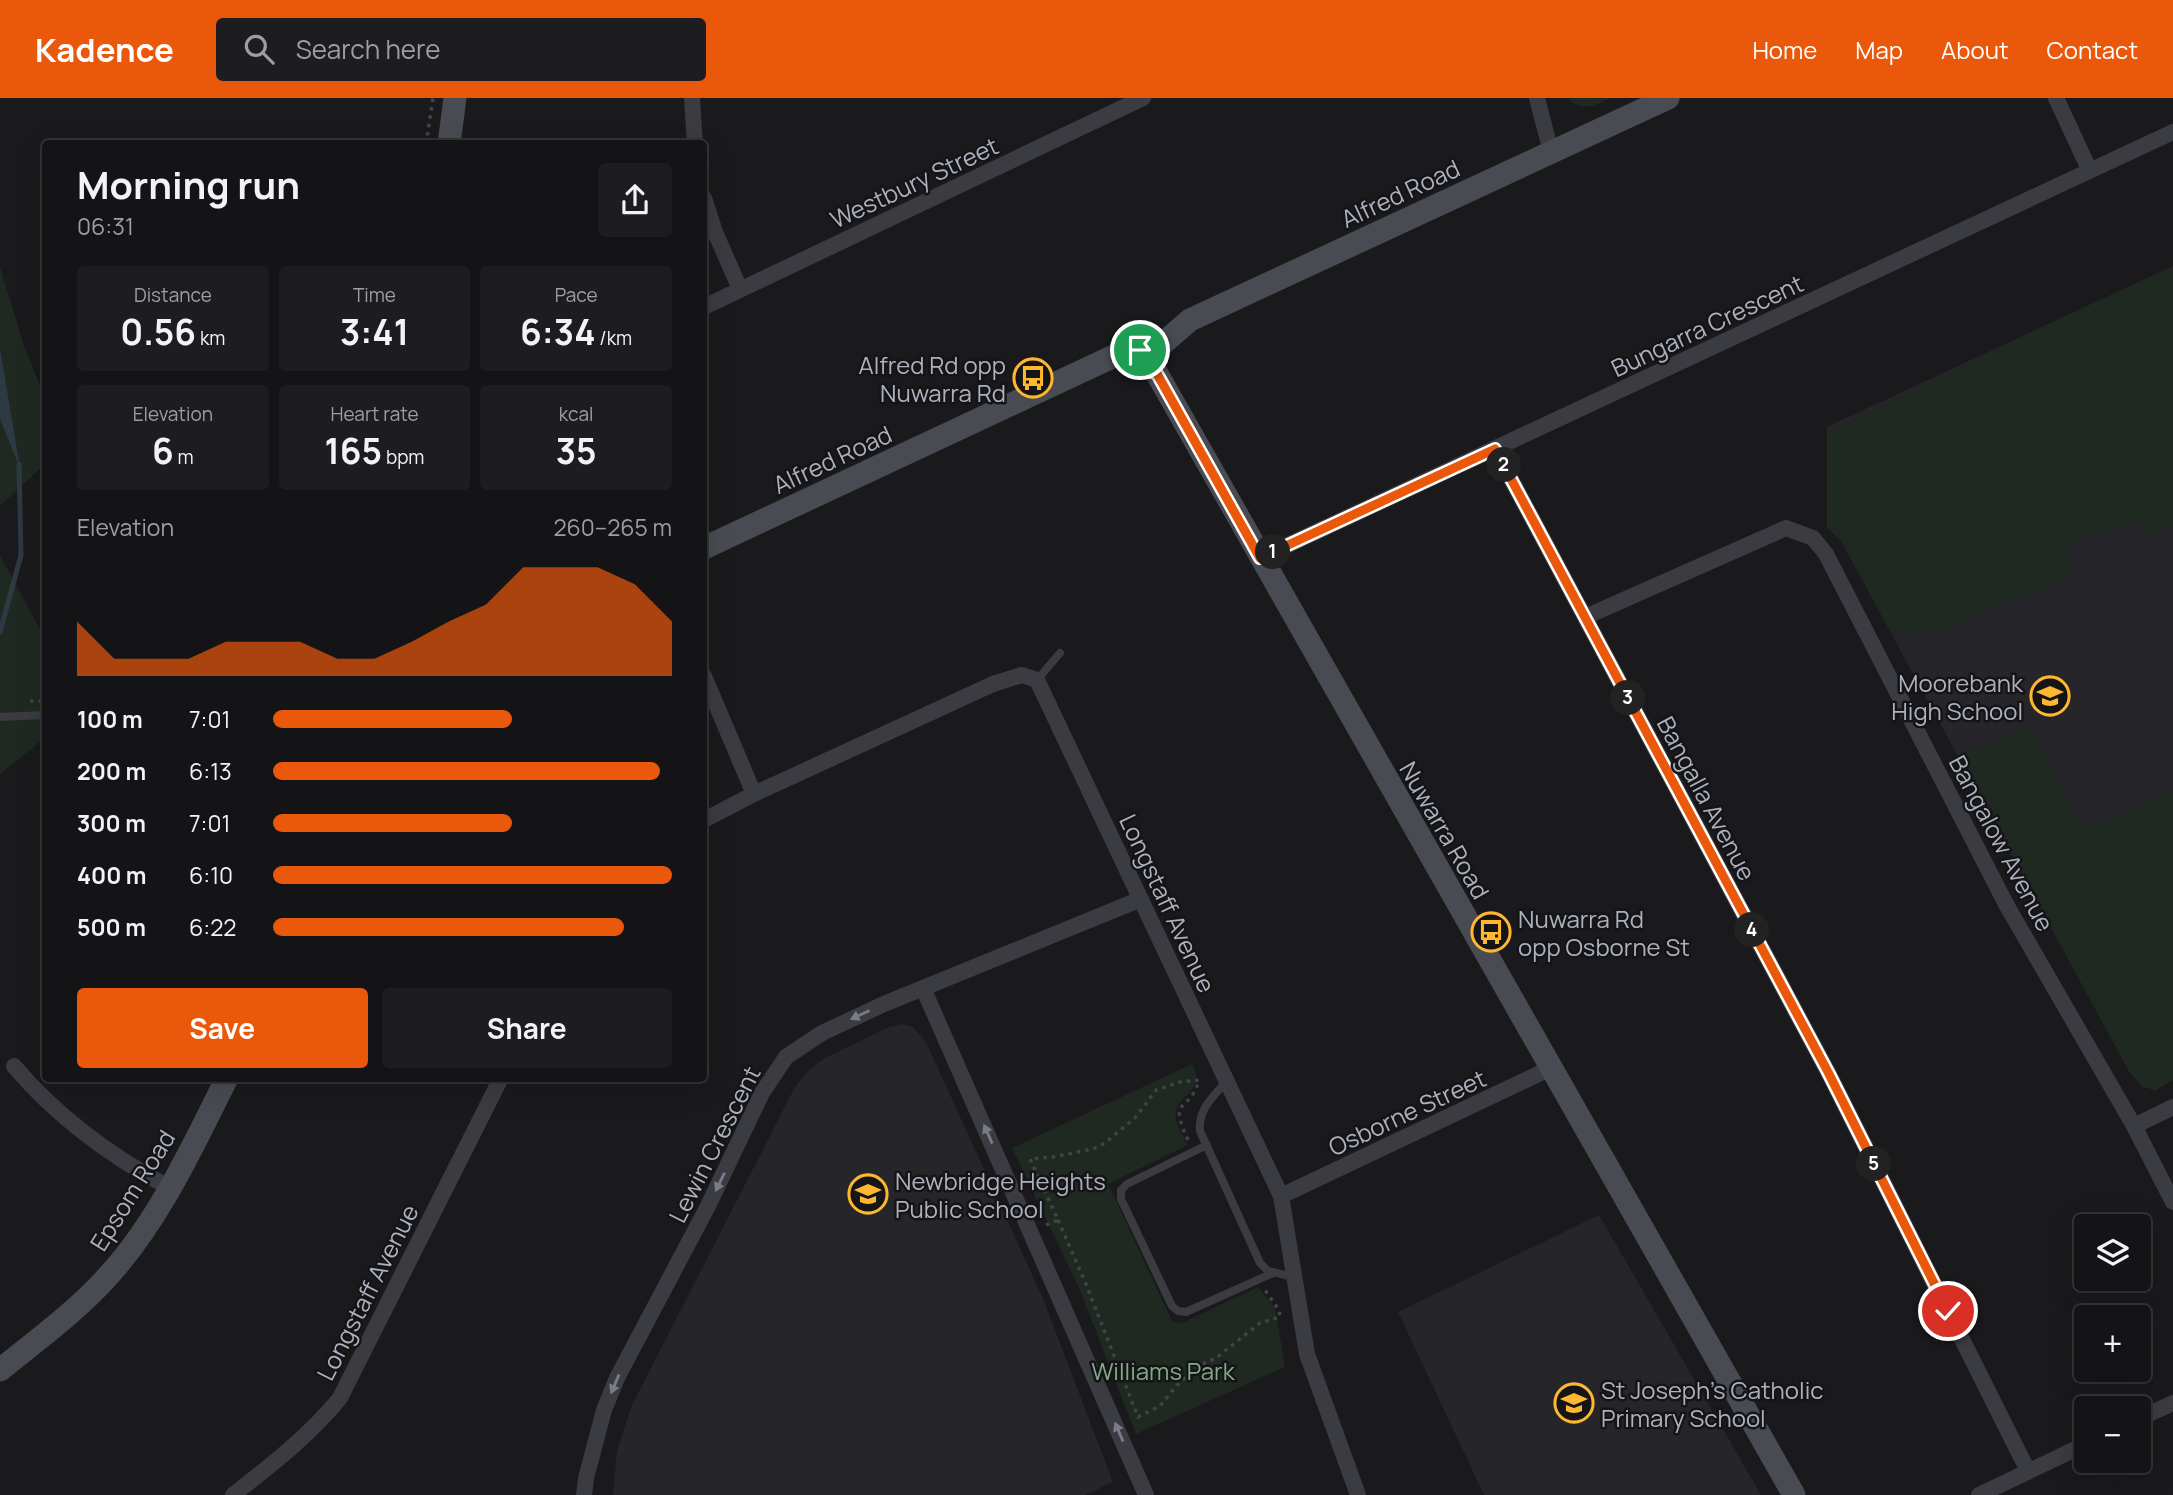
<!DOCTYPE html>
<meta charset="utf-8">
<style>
:root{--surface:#141416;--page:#1d1d1f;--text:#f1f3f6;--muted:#9d9ea1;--line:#333335;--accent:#ea580c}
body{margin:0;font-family:Manrope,sans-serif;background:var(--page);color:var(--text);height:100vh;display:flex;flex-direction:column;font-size:26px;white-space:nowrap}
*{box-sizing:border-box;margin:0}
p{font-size:23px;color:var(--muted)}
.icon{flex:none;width:38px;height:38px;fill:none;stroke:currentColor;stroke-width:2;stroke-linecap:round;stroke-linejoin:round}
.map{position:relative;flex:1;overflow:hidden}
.details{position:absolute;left:42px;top:42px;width:665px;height:942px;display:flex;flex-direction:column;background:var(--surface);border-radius:7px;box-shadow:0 7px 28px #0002,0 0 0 2px var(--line)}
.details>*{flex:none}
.fabs{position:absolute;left:2074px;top:1116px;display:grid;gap:14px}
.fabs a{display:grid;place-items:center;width:77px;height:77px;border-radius:7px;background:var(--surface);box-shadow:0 7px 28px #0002,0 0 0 2px var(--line);font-size:35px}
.pin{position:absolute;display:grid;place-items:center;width:60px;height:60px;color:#fff;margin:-30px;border:4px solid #fff;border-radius:50%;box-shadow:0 2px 7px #0007}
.km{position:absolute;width:35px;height:35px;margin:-18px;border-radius:50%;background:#222;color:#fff;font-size:19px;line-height:35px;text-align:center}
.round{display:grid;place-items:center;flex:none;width:74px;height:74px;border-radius:7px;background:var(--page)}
.headline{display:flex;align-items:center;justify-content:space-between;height:119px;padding:0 35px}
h1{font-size:38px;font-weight:700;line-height:52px}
.figures{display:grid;grid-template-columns:repeat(3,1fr);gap:10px;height:119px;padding:7px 35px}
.figures div{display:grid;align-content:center;border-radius:7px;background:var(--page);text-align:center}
.figures b{font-size:35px;font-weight:700}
.figures small{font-size:19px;font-weight:400}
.figures p{font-size:19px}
.chart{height:196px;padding:14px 35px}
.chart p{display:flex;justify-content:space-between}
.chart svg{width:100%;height:126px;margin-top:7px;fill:var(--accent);opacity:.7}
.cta{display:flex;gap:14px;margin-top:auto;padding:14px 35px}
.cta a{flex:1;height:80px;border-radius:7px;background:var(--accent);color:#fff;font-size:28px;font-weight:700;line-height:80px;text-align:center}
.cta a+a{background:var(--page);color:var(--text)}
ul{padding:0 35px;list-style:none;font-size:23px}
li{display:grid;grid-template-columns:112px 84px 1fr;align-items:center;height:52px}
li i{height:18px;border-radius:9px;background:var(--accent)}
header{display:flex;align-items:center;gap:42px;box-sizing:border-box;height:98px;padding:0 35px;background:var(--accent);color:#fff}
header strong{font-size:33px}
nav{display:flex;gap:38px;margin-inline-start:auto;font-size:24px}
.search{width:490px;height:63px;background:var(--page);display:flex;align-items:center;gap:18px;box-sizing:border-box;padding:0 24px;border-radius:7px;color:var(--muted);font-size:26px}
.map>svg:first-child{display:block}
</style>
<header>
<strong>Kadence</strong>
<div class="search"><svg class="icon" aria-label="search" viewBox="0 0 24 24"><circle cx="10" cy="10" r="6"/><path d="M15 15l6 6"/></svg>Search here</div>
<nav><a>Home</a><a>Map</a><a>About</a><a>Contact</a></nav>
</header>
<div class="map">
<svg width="2173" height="1397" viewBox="0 0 2173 1397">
<rect width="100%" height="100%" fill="#1a1a1d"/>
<path fill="#26262a" d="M 2173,168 L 2173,982 L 2156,992 L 2143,989 L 2130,975 L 1841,443 L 1827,429 L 1827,329 Z
M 902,926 L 913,929 L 926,944 L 1044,1203 L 1113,1384 L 1085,1397 L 613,1397 L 617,1353 L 631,1309 L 795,989 L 811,970 L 825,960 L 889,929 Z
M 1599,1117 L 1761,1397 L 1484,1397 L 1398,1214 Z"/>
<path fill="#1f2921" d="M 1567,0 L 1610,0 C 1594,8 1582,14 1567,0 Z
M 2173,168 L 2173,426 L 2143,438 L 2134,421 L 2064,450 L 2075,474 L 1946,533 L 1894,539 L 1841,443 L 1827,429 L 1827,333 Z
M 0,169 L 24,248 L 46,303 L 45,366 L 0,408 Z
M 0,458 L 46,542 L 45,645 L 41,643 L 0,676 Z
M 2027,626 L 2086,730 L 2169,693 L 2173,701 L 2173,982 L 2156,992 L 2143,989 L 2130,975 L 1958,658 Z
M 1192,966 C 1208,996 1171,998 1176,1021 C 1178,1030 1184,1039 1188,1047 L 1108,1086 L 1171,1221 L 1177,1225 L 1184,1224 L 1258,1189 L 1275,1209 L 1285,1269 L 1136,1336 L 1079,1190 L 1012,1050 Z"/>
<path fill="#2e3a43" d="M 0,251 L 20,370 L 0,321 Z"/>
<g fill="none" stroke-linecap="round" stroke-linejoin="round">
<path stroke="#2e3a43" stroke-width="5" d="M 0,534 L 21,457 L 19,366"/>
<path stroke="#414349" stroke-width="3.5" stroke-dasharray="3.5 5" stroke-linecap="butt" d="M 426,46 L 433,0
M 30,603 L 46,603
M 1058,1122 L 1086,1186 L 1138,1319 L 1160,1308 L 1177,1287 L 1199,1268 L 1216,1260 L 1260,1225 L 1280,1219 L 1279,1212 L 1265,1192
M 1046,1127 L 1058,1122 L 1030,1061 L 1053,1059 L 1093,1051 L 1105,1045 L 1136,1019 L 1156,992 L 1180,984 L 1199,982 C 1190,1016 1167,997 1188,1042"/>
<path stroke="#3b3c42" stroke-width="8" d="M 1037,582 L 1060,555
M 0,619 L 46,617
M 1226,984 C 1213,999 1198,1011 1200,1033 L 1260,1165 L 1268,1173 L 1294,1179
M 1207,1047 L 1127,1086 L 1121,1092 L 1121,1101 L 1172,1208 L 1178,1213 L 1186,1214 L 1273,1175"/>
<path stroke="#3b3c42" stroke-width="16" d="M 692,0 L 695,46
M 1537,0 L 1551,54
M 2056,0 L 2090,73
M 704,100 L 715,134 L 740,191
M 704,209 L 1143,0
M 1495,351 L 1828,974 L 2028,1373
M 1260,460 L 2173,34
M 1585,519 L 1786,430 L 1813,440 L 1826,456 L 2007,808 L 2134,1028 L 2173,1104
M 704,578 L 754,696
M 704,722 L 754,696 L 993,586 L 1022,577 L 1037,582 L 1281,1098 L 1307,1256 L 1358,1397
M 923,890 L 1146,1397
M 14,968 C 58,1020 110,1058 170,1090
M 2134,1028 L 2173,1009
M 1281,1098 L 1551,970
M 2138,1321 L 2173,1305
M 233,1397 C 271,1367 309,1338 340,1300 L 501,980
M 584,1397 L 586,1380 L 604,1312 L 617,1280 L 708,1108 L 762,995 L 786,959 L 822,935 L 884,906 L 1141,801
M 1979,1397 L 2086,1346"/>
<path stroke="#494b53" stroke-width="23" d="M 449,46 L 455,0
M 1160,248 L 1190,222 L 1668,0
M 1156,274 L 1794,1397
M 704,450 L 1112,259 L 1138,256
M 0,1272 C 37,1242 77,1213 109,1177 C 160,1121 193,1047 227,980"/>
</g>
<defs><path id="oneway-solid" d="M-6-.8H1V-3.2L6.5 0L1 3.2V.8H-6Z" transform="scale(1.75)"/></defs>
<g fill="#797c86">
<use href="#oneway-solid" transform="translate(860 917) rotate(155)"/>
<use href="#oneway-solid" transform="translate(988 1036) rotate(-114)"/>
<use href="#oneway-solid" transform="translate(720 1084) rotate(116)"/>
<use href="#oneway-solid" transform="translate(615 1286) rotate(113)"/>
<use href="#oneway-solid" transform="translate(1119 1334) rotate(-113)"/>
</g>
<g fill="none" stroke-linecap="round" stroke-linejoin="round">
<g stroke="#fff" stroke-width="14">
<path id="route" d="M 1140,252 C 1135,265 1142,276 1156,274 L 1260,460 L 1495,351 L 1828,974 L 1948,1213"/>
</g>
<use href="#route" stroke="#ea580c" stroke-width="9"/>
</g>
<defs>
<g id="bus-ring" transform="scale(2.0125)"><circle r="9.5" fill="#151518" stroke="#ffb730" stroke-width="1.5"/><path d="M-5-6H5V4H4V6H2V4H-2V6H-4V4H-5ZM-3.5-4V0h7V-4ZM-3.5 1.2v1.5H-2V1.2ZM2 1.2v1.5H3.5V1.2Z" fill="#ffb730"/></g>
<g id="school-ring" transform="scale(2.0125)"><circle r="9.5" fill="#151518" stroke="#ffb730" stroke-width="1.5"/><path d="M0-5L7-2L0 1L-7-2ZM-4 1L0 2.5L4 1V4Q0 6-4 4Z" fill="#ffb730"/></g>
</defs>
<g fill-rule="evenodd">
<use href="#bus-ring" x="1033" y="280"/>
<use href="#school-ring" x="2050" y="598"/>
<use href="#bus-ring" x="1491" y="834"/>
<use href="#school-ring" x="868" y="1096"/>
<use href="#school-ring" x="1574" y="1305"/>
</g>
<g text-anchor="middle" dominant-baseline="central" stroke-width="5" stroke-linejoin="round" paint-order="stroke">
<g font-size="24" fill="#acb1bd" stroke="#151518">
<text transform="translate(914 84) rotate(-25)">Westbury Street</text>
<text transform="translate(1400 95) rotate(-25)">Alfred Road</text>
<text transform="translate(1707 227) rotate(-25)">Bungarra Crescent</text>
<text transform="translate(832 361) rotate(-25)">Alfred Road</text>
<text transform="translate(1707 700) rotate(62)">Bangalla Avenue</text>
<text transform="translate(1445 732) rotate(60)">Nuwarra Road</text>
<text transform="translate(2002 745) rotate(62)">Bangalow Avenue</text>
<text transform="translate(1168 805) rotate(65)">Longstaff Avenue</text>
<text transform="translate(1407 1014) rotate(-25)">Osborne Street</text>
<text transform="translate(714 1046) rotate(-63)">Lewin Crescent</text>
<text transform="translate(132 1092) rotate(-58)">Epsom Road</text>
<text transform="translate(367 1194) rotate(-63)">Longstaff Avenue</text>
</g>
<g font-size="24" fill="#acb1bd" stroke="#151518" text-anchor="start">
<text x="1006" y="266" text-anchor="end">Alfred Rd opp<tspan x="1006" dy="28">Nuwarra Rd</tspan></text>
<text x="2023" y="584" text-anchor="end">Moorebank<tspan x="2023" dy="28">High School</tspan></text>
<text x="1518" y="820">Nuwarra Rd<tspan x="1518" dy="28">opp Osborne St</tspan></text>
<text x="895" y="1082">Newbridge Heights<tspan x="895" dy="28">Public School</tspan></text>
<text x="1601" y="1291">St Joseph's Catholic<tspan x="1601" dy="28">Primary School</tspan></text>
</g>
<g font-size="24" fill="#82aa84" stroke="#151518">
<text x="1163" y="1272">Williams Park</text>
</g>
</g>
</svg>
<div class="fabs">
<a><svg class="icon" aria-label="layers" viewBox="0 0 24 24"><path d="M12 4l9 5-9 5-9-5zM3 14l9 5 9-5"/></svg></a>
<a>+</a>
<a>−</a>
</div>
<div class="pin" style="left:1140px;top:252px;background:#1e9e55"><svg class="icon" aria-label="arrive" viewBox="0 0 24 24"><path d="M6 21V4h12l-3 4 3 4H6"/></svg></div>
<div class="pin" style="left:1948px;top:1213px;background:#d93025"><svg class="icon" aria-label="check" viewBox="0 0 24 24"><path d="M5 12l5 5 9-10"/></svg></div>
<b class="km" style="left:1273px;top:454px">1</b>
<b class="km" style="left:1504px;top:367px">2</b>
<b class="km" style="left:1628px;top:600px">3</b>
<b class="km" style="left:1752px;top:832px">4</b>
<b class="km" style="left:1874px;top:1066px">5</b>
<section class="details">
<div class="headline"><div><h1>Morning run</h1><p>06:31</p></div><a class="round"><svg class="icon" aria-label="share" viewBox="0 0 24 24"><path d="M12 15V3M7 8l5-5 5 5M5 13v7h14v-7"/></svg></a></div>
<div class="figures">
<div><p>Distance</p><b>0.56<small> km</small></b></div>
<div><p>Time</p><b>3:41</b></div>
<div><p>Pace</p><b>6:34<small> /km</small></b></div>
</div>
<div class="figures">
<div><p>Elevation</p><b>6<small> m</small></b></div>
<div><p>Heart rate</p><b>165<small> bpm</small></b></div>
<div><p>kcal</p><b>35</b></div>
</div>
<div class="chart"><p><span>Elevation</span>260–265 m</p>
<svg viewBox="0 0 160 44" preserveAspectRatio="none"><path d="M0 44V25L10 38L20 38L30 38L40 32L50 32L60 32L70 38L80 38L90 32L100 25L110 19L120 6L130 6L140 6L150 12L160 25V44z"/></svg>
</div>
<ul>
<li><b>100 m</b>7:01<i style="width:60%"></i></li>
<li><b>200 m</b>6:13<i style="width:97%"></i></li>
<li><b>300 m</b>7:01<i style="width:60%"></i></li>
<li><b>400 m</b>6:10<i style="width:100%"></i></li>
<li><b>500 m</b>6:22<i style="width:88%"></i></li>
</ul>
<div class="cta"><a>Save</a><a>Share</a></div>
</section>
</div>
